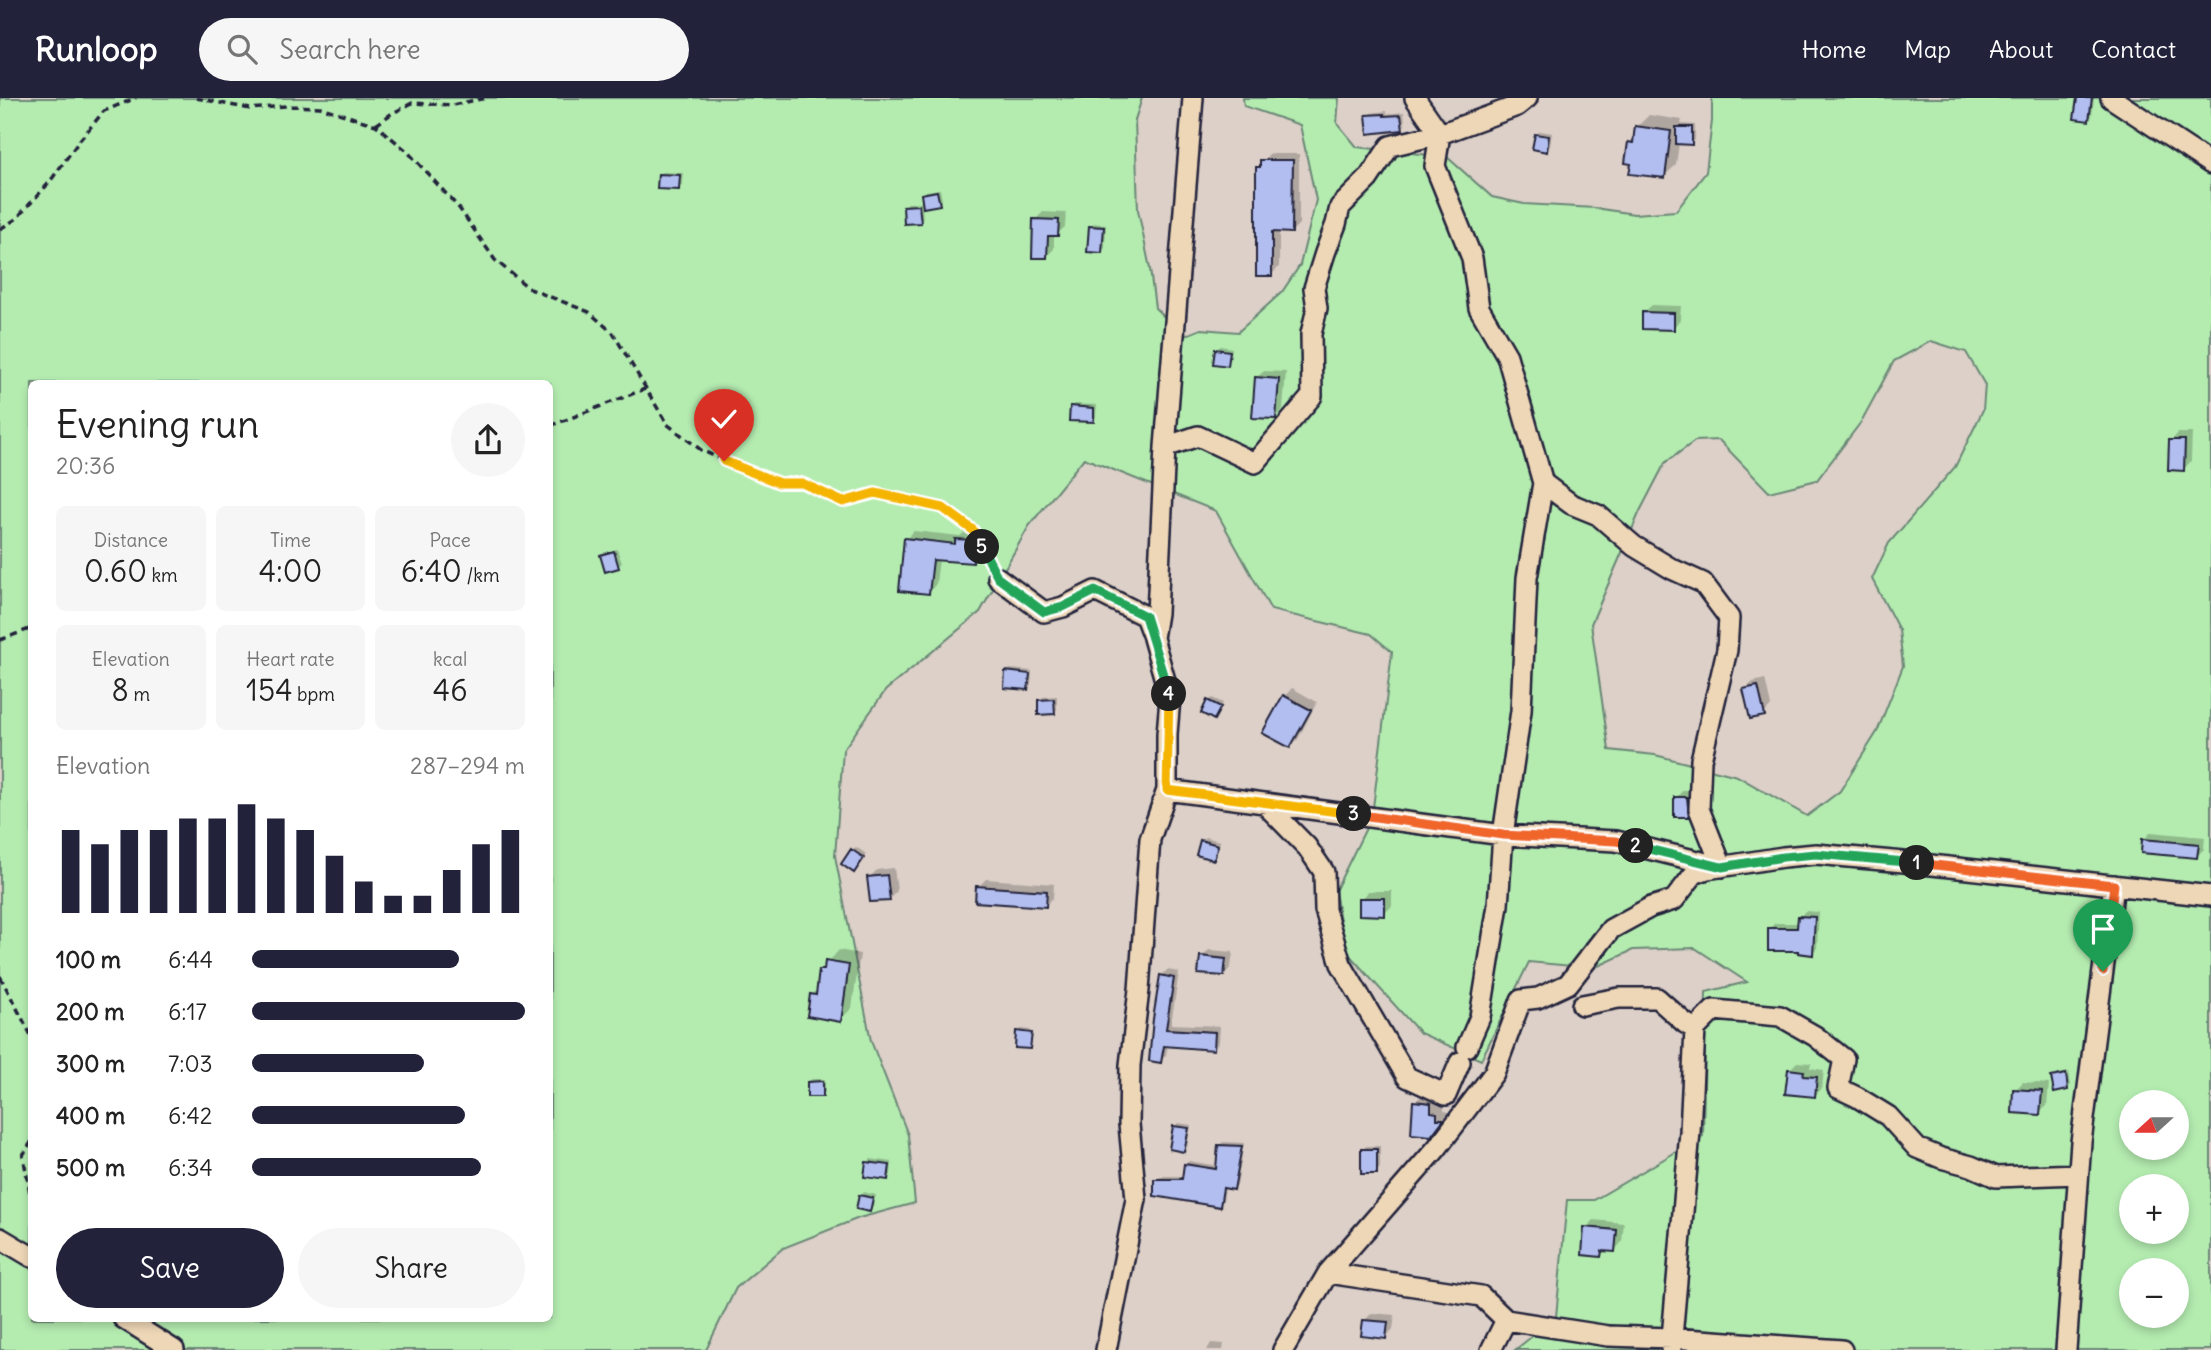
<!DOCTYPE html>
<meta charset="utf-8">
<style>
:root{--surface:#fff;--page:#f6f6f6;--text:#222;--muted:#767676;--accent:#22223b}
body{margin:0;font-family:Delius,sans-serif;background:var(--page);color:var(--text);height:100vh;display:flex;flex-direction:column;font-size:26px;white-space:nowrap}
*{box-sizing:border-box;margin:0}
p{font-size:23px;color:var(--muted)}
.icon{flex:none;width:38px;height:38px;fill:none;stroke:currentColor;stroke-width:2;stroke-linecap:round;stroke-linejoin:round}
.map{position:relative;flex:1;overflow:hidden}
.sheet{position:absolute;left:28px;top:282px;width:525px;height:942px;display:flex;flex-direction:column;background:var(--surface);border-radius:10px;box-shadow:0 4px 10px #0003}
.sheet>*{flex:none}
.needle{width:46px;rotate:249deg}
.fabs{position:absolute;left:2119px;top:992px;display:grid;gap:14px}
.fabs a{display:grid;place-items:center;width:70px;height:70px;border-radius:50%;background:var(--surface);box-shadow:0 4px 10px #0003;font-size:35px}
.pin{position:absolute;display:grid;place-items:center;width:60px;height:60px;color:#fff;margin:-72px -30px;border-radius:50% 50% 50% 0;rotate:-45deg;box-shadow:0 0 7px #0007}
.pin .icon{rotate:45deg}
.km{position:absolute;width:35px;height:35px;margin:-18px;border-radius:50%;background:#222;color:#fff;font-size:19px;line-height:35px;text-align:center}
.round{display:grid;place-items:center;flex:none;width:74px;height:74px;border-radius:37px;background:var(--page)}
.summary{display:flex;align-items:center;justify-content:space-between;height:119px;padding:0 28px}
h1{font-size:38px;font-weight:600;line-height:52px}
.stats{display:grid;grid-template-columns:repeat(3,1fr);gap:10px;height:119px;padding:7px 28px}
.stats div{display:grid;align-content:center;border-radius:10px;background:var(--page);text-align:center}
.stats b{font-size:30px;font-weight:600}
.stats small{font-size:19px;font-weight:400}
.stats p{font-size:19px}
.chart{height:196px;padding:14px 28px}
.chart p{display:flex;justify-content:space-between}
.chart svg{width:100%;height:126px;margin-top:7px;stroke:var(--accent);stroke-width:6}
.primary-button{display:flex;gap:14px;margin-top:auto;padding:14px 28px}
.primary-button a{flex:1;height:80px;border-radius:42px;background:var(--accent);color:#fff;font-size:28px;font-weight:600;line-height:80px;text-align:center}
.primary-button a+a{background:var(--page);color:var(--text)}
ul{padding:0 28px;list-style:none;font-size:23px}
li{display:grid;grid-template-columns:112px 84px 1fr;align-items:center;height:52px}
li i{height:18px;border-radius:9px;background:var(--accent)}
header{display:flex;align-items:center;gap:42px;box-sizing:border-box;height:98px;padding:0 35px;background:var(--accent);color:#fff}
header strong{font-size:33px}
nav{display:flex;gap:38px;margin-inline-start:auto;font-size:24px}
.search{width:490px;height:63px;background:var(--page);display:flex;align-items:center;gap:18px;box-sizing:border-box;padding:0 24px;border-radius:38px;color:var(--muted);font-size:26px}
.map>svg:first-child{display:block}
</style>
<header>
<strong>Runloop</strong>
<div class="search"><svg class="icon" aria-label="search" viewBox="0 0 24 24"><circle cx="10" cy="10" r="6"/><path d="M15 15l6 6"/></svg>Search here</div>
<nav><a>Home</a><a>Map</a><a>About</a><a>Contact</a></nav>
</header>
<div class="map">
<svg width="2211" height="1252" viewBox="0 0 2211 1252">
<rect width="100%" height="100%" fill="#dcd0c8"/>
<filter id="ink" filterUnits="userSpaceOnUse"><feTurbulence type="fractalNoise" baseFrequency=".0143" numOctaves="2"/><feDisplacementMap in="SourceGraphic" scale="14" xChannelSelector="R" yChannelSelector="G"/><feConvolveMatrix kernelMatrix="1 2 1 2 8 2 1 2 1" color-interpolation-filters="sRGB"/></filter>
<g filter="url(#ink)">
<path fill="#b4ecb0" stroke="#6b8776" stroke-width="2" fill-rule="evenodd" d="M 0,0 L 1142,0 L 1135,22 L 1138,112 L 1150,171 L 1155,210 L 1184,238 L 1201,231 L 1238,234 L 1282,194 L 1300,167 L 1316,102 L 1300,27 L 1244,8 L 1243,0 L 1339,0 L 1337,25 L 1357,49 L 1447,59 L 1492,99 L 1524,106 L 1595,110 L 1634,116 L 1676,113 L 1706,74 L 1712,23 L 1712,0 L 2211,0 L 2211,1252 L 1515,1252 L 1556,1219 L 1567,1102 L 1594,1102 L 1703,1038 L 1706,894 L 1747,884 L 1695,850 L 1633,852 L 1594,870 L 1529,864 L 1481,962 L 1420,935 L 1345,852 L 1335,793 L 1372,718 L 1392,554 L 1371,536 L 1271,512 L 1216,413 L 1084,360 L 1029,428 L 980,514 L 886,592 L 843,652 L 835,758 L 871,943 L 908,1037 L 915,1105 L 859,1120 L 783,1150 L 736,1190 L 706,1252 L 0,1252 ZM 1931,243 L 1966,254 L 1985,287 L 1983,312 L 1955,369 L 1889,445 L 1872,481 L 1899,532 L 1903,568 L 1877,634 L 1840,693 L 1807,718 L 1737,678 L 1655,657 L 1609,652 L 1591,526 L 1640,413 L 1665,365 L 1695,343 L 1719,342 L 1769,394 L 1817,382 L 1861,324 L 1894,263 ZM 32,285 L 550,285 L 550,1220 L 32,1220 ZM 2132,1004 L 2177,1004 L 2177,1050 L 2132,1050 ZM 2132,1088 L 2177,1088 L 2177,1134 L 2132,1134 ZM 2132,1172 L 2177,1172 L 2177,1218 L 2132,1218 Z"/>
<path fill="#0003" d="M 2079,0 L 2094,0 L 2092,18 L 2088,21 Z
M 1387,13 L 1387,16 L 1404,14 L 1405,27 L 1402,30 L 1368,18 L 1371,15 Z
M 1649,17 L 1682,22 L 1681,26 L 1695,27 L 1695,42 L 1691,45 L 1679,45 L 1676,67 L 1664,78 L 1633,65 L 1629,45 L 1636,38 L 1637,29 Z
M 1540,33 L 1552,35 L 1550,48 L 1546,52 L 1537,37 Z
M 1269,56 L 1299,56 L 1299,126 L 1292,133 L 1279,133 L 1279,169 L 1272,176 L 1258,69 Z
M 663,74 L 683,75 L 682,87 L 678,91 L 660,77 Z
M 940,91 L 942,102 L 939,106 L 922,109 L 923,120 L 920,123 L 904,109 L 908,105 L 924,104 L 923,97 L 926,93 Z
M 1043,114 L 1066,115 L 1065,129 L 1057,136 L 1054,136 L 1054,151 L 1046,159 L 1035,122 Z
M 1094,125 L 1106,127 L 1105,150 L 1101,153 L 1091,129 Z
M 1652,207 L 1681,208 L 1680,222 L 1673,230 L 1644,214 Z
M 1220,248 L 1232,250 L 1230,263 L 1227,266 L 1217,252 Z
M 1264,273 L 1286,274 L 1283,312 L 1276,319 L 1256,280 Z
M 1075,306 L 1097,307 L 1096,319 L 1093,323 L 1072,309 Z
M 2178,335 L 2192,335 L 2191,363 L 2184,371 L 2171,343 Z
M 914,433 L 960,438 L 965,434 L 982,435 L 980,456 L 973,463 L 939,461 L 936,486 L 929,494 L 906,441 Z
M 617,451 L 622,465 L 618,468 L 602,458 L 605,455 Z
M 1010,571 L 1032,573 L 1031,587 L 1028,591 L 1007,574 Z
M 1765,581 L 1771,608 L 1764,616 L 1745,591 L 1753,584 Z
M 1292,590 L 1317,604 L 1298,641 L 1290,648 L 1265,634 L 1285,598 Z
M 1057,598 L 1057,611 L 1054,615 L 1040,602 L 1043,599 Z
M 1212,600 L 1223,605 L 1214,620 L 1209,603 Z
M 1683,692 L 1694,692 L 1696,710 L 1688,717 L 1676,700 Z
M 2151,734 L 2205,739 L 2204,751 L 2197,758 L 2144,741 Z
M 1205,739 L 1220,743 L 1216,756 L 1213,760 L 1198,756 L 1202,742 Z
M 856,749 L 866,756 L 857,770 L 852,752 Z
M 894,770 L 897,793 L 889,801 L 869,780 L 877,772 Z
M 986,781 L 1054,786 L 1053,800 L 1045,807 L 978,789 Z
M 1368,793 L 1392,793 L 1392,808 L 1384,816 L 1361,801 Z
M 1805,813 L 1819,814 L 1817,850 L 1812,855 L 1770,830 L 1775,825 L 1799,825 L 1800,819 Z
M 839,852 L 860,856 L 852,910 L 840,922 L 812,897 L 818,890 L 821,872 Z
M 1209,852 L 1233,854 L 1231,869 L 1224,877 L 1201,859 Z
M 1167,872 L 1179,874 L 1171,926 L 1220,928 L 1219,944 L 1213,950 L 1168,947 L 1166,957 L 1160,963 L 1161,878 Z
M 1021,931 L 1030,932 L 1030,950 L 1018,934 Z
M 1797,964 L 1811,965 L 1810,970 L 1824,972 L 1822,990 L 1815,998 L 1790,971 Z
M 2069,974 L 2071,987 L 2067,991 L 2053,980 L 2056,977 Z
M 812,981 L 825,981 L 825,994 L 822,997 L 808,984 Z
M 2023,984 L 2049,986 L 2047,1008 L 2039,1015 L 2015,992 Z
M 1423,996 L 1438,998 L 1438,1007 L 1444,1008 L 1444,1013 L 1449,1014 L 1438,1028 L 1415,1004 Z
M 1178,1025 L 1191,1027 L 1187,1049 L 1184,1052 L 1175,1028 Z
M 1223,1044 L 1244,1045 L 1237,1087 L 1234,1090 L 1225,1089 L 1223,1103 L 1219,1107 L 1156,1082 L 1160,1078 L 1184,1078 L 1185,1067 L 1189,1063 L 1218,1068 L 1219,1048 Z
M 1366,1048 L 1380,1048 L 1380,1070 L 1376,1074 L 1363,1052 Z
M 871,1061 L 892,1064 L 891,1077 L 887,1080 L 867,1065 Z
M 864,1094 L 876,1097 L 873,1109 L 870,1112 L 861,1098 Z
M 1594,1122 L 1624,1125 L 1622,1144 L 1615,1152 L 1606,1151 L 1601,1157 L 1586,1130 Z
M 1372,1215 L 1395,1217 L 1393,1231 L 1386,1239 L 1364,1223 Z
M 1211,1245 L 1224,1246 L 1223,1252 L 1207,1252 Z"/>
<path fill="#b2beef" stroke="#22223b" stroke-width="2" d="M 2077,0 L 2092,0 L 2089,23 L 2074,21 Z
M 1384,16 L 1384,18 L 1401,17 L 1403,32 L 1368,36 L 1366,17 Z
M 1635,28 L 1671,33 L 1665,80 L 1629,76 L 1631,66 L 1625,65 L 1628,44 L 1633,45 Z
M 1676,29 L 1692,29 L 1692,47 L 1676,46 Z
M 1535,36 L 1549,38 L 1547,54 L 1532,51 Z
M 1260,62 L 1293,62 L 1292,135 L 1272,134 L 1272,178 L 1256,178 L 1256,69 L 1260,69 Z
M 658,76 L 680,77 L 679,92 L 657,91 Z
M 937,93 L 940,107 L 923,110 L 921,96 Z
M 919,107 L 921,125 L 904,126 L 903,108 Z
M 1033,121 L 1059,122 L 1058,138 L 1048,138 L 1047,160 L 1032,160 Z
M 1089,128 L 1104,129 L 1102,155 L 1087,154 Z
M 1642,214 L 1674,215 L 1674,232 L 1642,231 Z
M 1215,251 L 1230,253 L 1228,268 L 1213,266 Z
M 1255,279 L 1279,281 L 1276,321 L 1252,320 Z
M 1070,308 L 1094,310 L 1094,324 L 1069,323 Z
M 2169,342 L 2185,342 L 2184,373 L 2168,372 Z
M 904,440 L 955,446 L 955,441 L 975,442 L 973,465 L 933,462 L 929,496 L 899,493 Z
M 614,453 L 619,470 L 605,474 L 600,457 Z
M 1005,573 L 1030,576 L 1028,592 L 1004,590 Z
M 1758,588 L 1765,618 L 1750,621 L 1743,591 Z
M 1283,597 L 1311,612 L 1290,650 L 1262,635 Z
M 1054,601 L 1055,616 L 1038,617 L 1038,602 Z
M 1207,602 L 1221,609 L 1214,622 L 1201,615 Z
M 1674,699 L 1687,699 L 1689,719 L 1674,719 Z
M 2142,741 L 2199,746 L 2197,760 L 2141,755 Z
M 1200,742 L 1218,747 L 1214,762 L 1196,757 Z
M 851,751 L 864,760 L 854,775 L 841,766 Z
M 887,777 L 890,803 L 870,804 L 867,779 Z
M 976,788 L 1047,793 L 1046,809 L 975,804 Z
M 1359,800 L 1385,800 L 1385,818 L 1359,817 Z
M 1798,818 L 1815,819 L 1813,857 L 1798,855 L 1798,853 L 1768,853 L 1768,830 L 1797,830 Z
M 1200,858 L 1226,861 L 1224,878 L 1198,876 Z
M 825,863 L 849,867 L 841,924 L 807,918 L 810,896 L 816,897 L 819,872 L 824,872 Z
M 1160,877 L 1174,880 L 1166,931 L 1215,934 L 1214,952 L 1164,948 L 1161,965 L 1149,963 L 1153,921 Z
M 1016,933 L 1032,935 L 1030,951 L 1015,950 Z
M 1788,971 L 1804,973 L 1803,978 L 1817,979 L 1815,999 L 1785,996 Z
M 2066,976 L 2068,992 L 2054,995 L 2051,979 Z
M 823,983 L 823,999 L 807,999 L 807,984 Z
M 2013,991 L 2042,993 L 2040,1017 L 2012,1015 Z
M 1413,1003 L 1431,1005 L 1431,1014 L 1437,1015 L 1437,1021 L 1444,1021 L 1431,1038 L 1411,1036 Z
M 1173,1028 L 1189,1030 L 1184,1054 L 1169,1051 Z
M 1218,1047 L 1242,1048 L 1234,1092 L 1223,1090 L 1220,1109 L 1154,1098 L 1154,1081 L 1182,1081 L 1184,1066 L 1216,1071 Z
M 1361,1051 L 1377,1051 L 1377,1076 L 1361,1076 Z
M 866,1064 L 890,1067 L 888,1082 L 864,1079 Z
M 859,1097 L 873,1100 L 870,1114 L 856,1111 Z
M 1584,1129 L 1617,1132 L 1615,1154 L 1602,1153 L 1601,1159 L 1582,1157 Z
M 1363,1222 L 1388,1224 L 1386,1241 L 1361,1238 Z"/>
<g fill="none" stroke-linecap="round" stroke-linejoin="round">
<g stroke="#22223b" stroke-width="24">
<path id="street" d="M 1415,0 L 1440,36 L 1435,68 L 1472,160 L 1479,210 L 1507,258 L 1543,385 L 1571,406 L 1598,417 L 1634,448 L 1672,471 L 1703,485 L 1729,520 L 1727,552 L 1701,662 L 1699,711 L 1722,769
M 2111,0 L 2211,66
M 1165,349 L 1198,338 L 1255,365 L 1312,298 L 1311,236 L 1317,210 L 1314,190 L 1325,155 L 1336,126 L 1340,109 L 1368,81 L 1390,48 L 1440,36 L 1517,8 L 1527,0
M 998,480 L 1044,514 L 1063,509 L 1095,493 L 1145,518 L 1153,539
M 1167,692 L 1503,737 L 1616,743 L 1718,768
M 1265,706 L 1307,749 L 1324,774 L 1325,812 L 1341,866 L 1407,979 L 1446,997 L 1460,964
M 1582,907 L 1619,900 L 1657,900 L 1685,925 L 1695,931 L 1714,912 L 1780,918 L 1815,938 L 1844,961 L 1838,990 L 1857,999 L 1888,1018 L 1917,1050 L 1941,1060 L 1971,1068 L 1996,1079 L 2078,1076
M 1467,949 L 1480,919 L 1498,807 L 1503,737 L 1521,613 L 1527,480 L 1543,385
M 0,1140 L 32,1159
M 1328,1175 L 1481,1198 L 1506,1222 L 1608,1238 L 1672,1240 L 1842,1252
M 123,1220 L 174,1252
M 1671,1251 L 1690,1034 L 1695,931
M 1106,1252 L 1136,1101 L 1129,1026 L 1130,967 L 1139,892 L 1150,741 L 1167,692 L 1167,636 L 1170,600 L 1153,540 L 1157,515 L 1165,349 L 1193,0
M 1283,1252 L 1328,1175 L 1437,1050 L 1494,975 L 1521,902 L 1538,900 L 1568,886 L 1611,831 L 1651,809 L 1674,802 L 1694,776 L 1707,771 L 1783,759 L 1816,756 L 1904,764 L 2211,798
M 1491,1252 L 1506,1222
M 2066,1252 L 2081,1044 L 2114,787"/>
</g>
<path stroke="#22223b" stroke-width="3.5" stroke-dasharray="7 5" stroke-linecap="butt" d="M 196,0 L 250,11 L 286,8 L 320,9 L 376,27 L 407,53 L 459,110 L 495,162 L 530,191 L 589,214 L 613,235 L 667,326 L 701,352 L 755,377 L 779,385 L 802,385 L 843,404 L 875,395 L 943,410 L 973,432 L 990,465
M 376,27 L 391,16 L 412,5 L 452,7 L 486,0
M 0,131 L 16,121 L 49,85 L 79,43 L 104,13 L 136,0
M 550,328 L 645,291
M 0,542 L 32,530
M 0,878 L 32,939
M 32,1043 L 23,1057 L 32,1106"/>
<use href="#street" stroke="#eed7b7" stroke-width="19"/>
</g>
</g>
<g fill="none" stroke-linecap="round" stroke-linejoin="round" filter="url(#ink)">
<g stroke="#fff" stroke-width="14">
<path id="split-1" d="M 1917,765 L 2114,787 L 2103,873"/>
</g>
<g stroke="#fff" stroke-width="14">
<path id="split-2" d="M 1636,748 L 1722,769 L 1783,759 L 1816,756 L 1917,765"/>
</g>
<g stroke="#fff" stroke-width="14">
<path id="split-3" d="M 1354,716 L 1503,737 L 1616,743 L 1636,748"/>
</g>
<g stroke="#fff" stroke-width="14">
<path id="split-4" d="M 1169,596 L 1167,692 L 1354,716"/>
</g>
<g stroke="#fff" stroke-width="14">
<path id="split-5" d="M 982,449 L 998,480 L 1044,514 L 1063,509 L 1095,493 L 1145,518 L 1169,596"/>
</g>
<g stroke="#fff" stroke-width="14">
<path id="split-6" d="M 724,363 L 779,385 L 802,385 L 843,404 L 875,395 L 943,410 L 973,432 L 982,449"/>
</g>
<use href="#split-1" stroke="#f0652b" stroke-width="9"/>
<use href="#split-2" stroke="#22a559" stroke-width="9"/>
<use href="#split-3" stroke="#f0652b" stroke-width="9"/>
<use href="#split-4" stroke="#f5b400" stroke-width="9"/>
<use href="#split-5" stroke="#22a559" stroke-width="9"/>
<use href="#split-6" stroke="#f5b400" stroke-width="9"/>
</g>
</svg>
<div class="fabs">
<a><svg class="needle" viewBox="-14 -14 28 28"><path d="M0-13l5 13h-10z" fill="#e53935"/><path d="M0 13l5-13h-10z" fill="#767676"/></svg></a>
<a>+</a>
<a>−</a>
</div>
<div class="pin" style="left:2103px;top:873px;background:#1e9e55"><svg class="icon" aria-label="arrive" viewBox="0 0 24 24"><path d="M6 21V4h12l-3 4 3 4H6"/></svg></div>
<div class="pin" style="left:724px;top:363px;background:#d93025"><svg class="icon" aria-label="check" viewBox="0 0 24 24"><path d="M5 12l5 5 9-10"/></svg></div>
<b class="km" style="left:1917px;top:765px">1</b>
<b class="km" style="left:1636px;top:748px">2</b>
<b class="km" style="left:1354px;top:716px">3</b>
<b class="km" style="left:1169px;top:596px">4</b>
<b class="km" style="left:982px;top:449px">5</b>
<section class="sheet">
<div class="summary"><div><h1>Evening run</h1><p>20:36</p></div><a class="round"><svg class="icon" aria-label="share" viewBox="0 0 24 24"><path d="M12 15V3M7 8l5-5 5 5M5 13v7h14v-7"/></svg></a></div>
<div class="stats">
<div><p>Distance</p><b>0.60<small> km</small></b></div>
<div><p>Time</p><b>4:00</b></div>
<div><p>Pace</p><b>6:40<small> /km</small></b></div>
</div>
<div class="stats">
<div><p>Elevation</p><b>8<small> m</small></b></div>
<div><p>Heart rate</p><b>154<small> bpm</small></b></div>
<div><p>kcal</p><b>46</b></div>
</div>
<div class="chart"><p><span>Elevation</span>287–294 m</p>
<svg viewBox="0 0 160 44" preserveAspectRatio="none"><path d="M5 44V15M15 44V20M25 44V15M35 44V15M45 44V11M55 44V11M65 44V6M75 44V11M85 44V15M95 44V24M105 44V33M115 44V38M125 44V38M135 44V29M145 44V20M155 44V15"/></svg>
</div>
<ul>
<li><b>100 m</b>6:44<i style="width:76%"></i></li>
<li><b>200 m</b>6:17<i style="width:100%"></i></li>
<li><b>300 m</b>7:03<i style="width:63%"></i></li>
<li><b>400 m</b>6:42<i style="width:78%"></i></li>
<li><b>500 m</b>6:34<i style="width:84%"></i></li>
</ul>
<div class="primary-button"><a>Save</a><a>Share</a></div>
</section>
</div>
